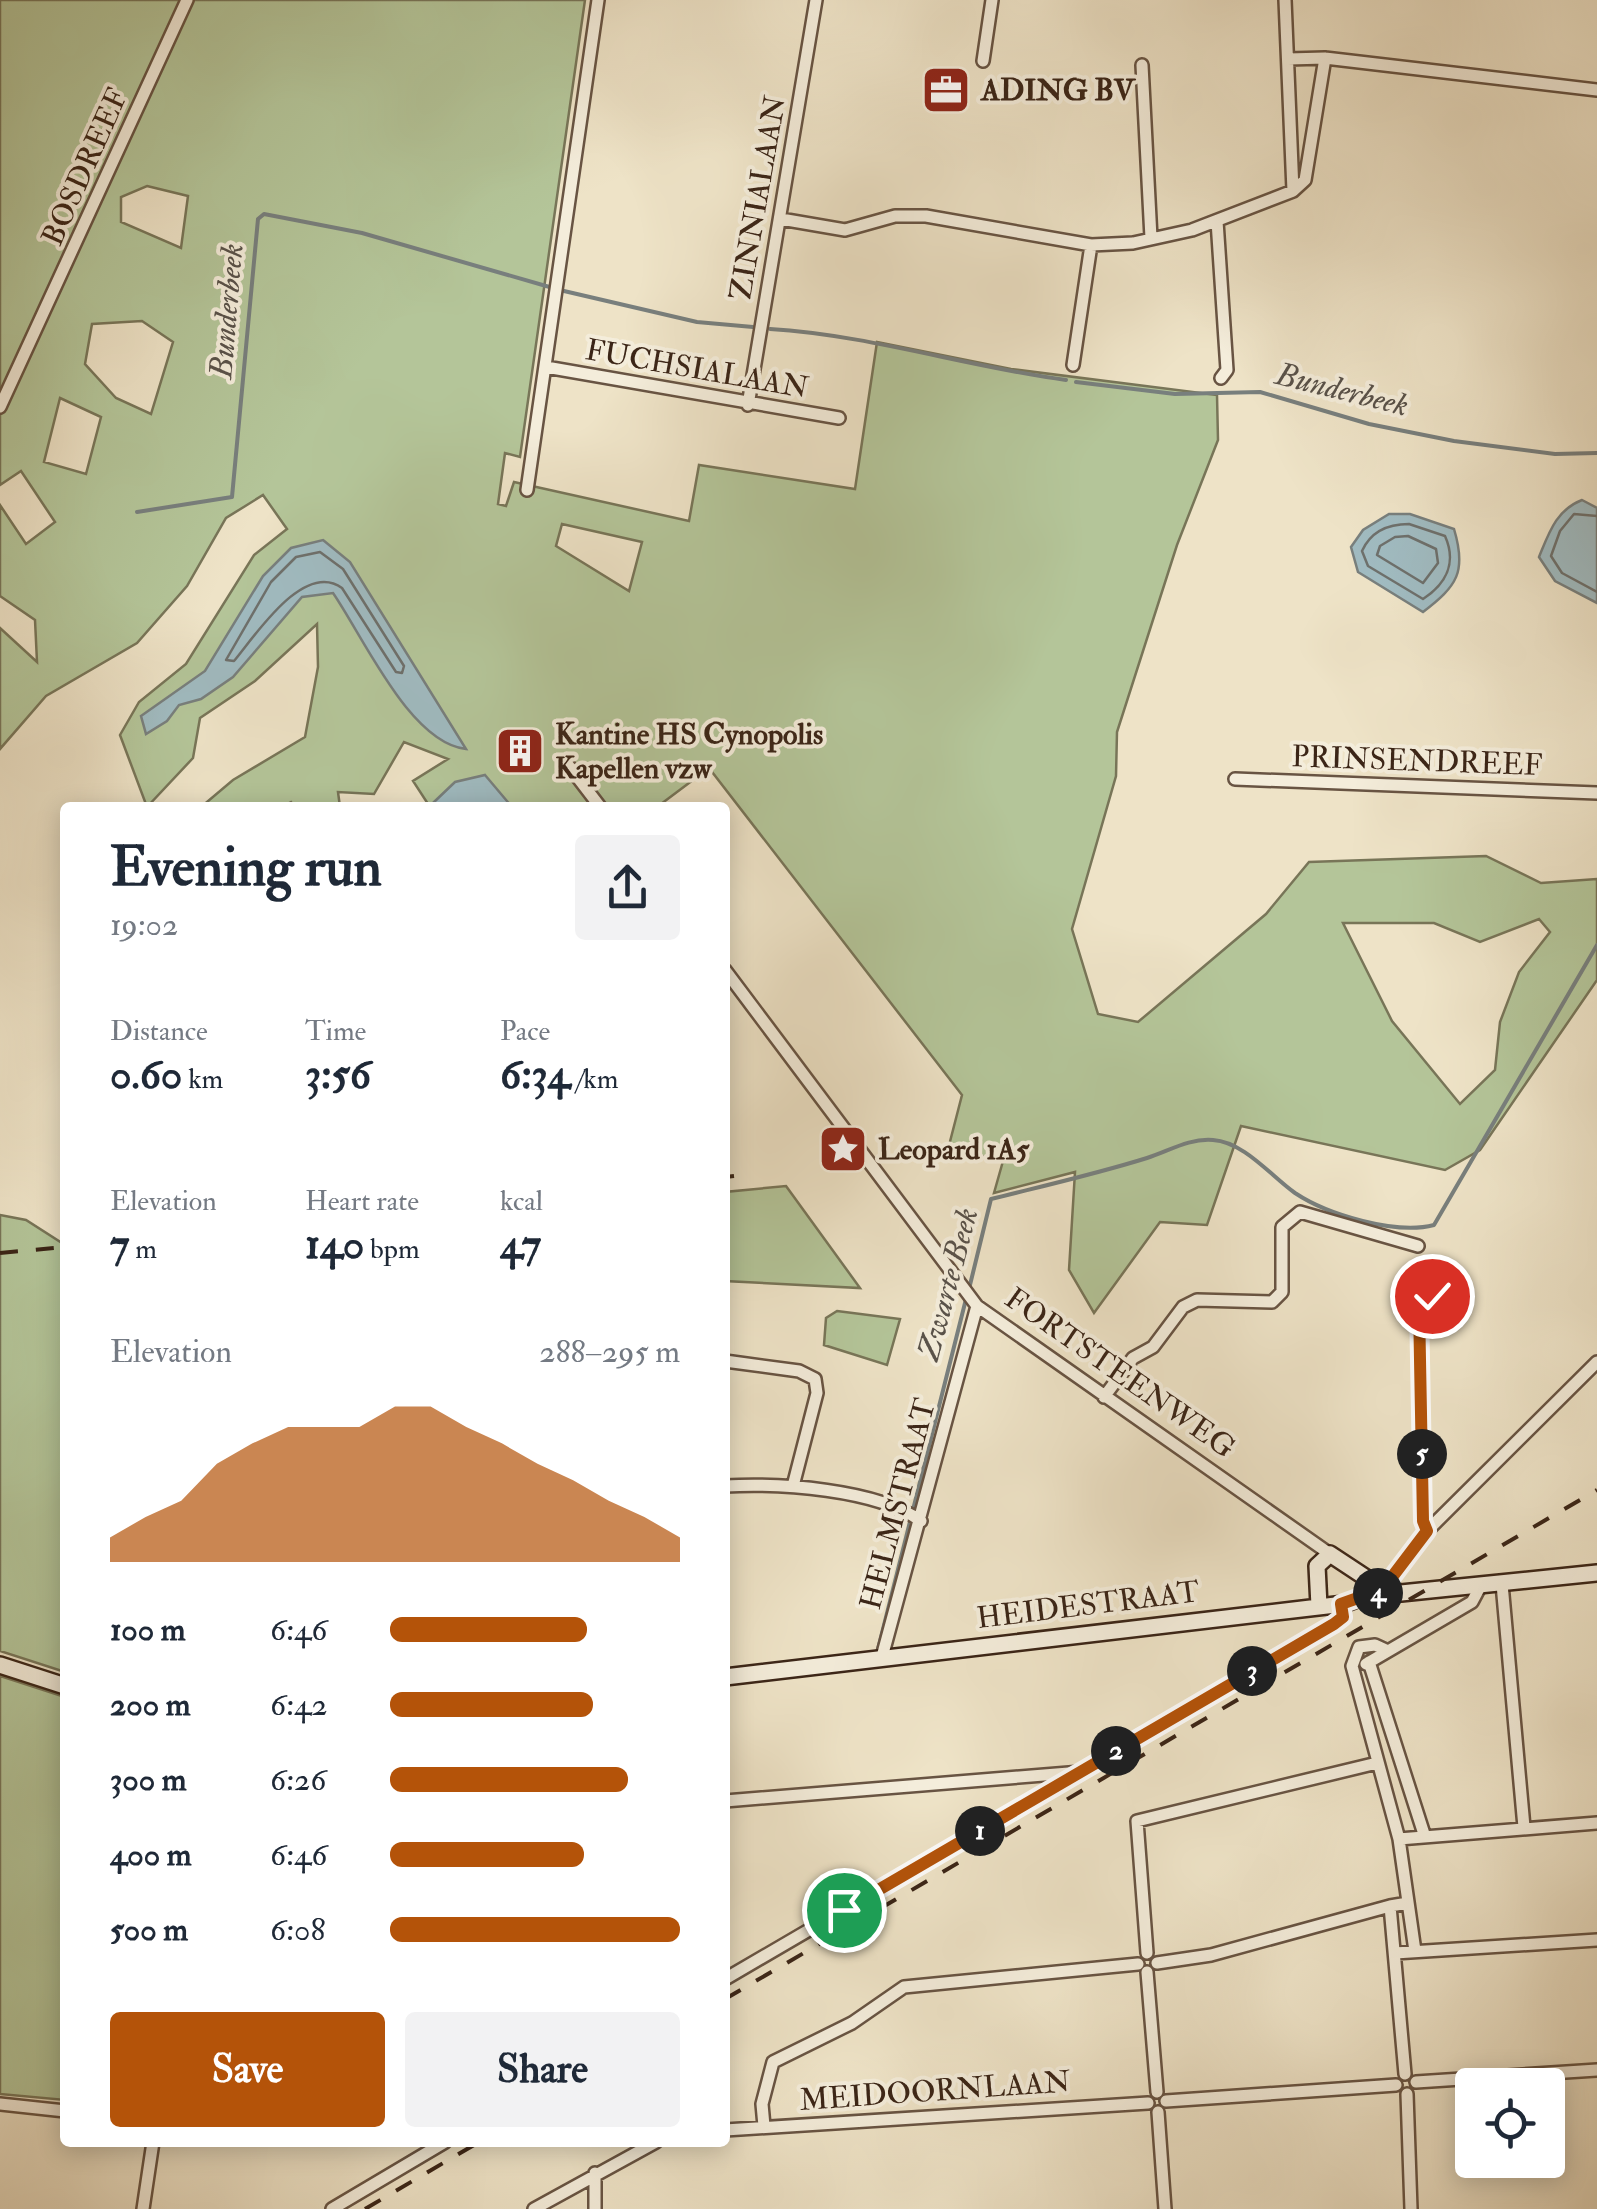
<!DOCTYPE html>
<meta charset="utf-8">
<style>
:root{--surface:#fff;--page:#f2f2f3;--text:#1f2937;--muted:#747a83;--accent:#b45309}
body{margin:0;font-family:"IM FELL Double Pica",serif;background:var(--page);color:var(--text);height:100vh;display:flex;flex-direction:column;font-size:38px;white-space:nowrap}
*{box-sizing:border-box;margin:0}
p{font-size:32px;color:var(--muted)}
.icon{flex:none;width:55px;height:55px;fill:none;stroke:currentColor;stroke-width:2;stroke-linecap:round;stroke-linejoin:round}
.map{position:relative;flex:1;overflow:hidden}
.sheet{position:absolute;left:60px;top:802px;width:670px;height:1345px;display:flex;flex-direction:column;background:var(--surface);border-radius:10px;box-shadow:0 5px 25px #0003}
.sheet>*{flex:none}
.controls{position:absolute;left:1455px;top:2068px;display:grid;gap:20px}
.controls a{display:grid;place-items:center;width:110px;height:110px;border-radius:10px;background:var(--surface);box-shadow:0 5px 25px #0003;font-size:50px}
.pin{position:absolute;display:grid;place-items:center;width:85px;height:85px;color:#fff;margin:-42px;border:5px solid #fff;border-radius:50%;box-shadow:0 2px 10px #0007}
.km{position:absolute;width:50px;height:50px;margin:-25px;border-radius:50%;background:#222;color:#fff;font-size:28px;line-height:50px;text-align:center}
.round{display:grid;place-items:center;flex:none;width:105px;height:105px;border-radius:10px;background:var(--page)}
.head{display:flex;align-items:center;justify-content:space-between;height:170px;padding:0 50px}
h1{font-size:55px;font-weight:700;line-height:75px}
.metrics{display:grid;grid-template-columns:repeat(3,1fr);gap:15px;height:170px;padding:10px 50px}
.metrics div{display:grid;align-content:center}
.metrics b{font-size:42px;font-weight:700}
.metrics small{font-size:28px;font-weight:400}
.metrics p{font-size:28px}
.chart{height:280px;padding:20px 50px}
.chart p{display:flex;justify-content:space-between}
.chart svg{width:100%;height:180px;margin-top:10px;fill:var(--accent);opacity:.7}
.button{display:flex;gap:20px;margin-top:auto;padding:20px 50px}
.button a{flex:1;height:115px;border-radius:10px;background:var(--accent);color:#fff;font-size:40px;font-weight:700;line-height:115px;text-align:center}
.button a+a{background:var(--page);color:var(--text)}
ul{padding:0 50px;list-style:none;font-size:32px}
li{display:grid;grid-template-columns:160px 120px 1fr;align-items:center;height:75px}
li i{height:25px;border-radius:12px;background:var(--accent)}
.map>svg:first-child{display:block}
</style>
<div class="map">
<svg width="1597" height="2209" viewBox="0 0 1597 2209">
<rect width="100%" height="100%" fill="#eee3c7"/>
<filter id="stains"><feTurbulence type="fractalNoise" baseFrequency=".002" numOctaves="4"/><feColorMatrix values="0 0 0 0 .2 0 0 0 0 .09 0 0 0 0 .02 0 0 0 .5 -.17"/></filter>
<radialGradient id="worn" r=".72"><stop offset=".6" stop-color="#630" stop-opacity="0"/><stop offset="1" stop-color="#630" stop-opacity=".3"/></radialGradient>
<path fill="#b4c599" stroke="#787558" stroke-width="2.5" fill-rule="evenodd" d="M 0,0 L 585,0 L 520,457 L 505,453 L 498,504 L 506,506 L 514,482 L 689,521 L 699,465 L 855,489 L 877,342 L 1011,369 L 1217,395 L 1218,440 L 1177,545 L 1117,732 L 1116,776 L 1072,929 L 1098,1014 L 1138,1022 L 1266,914 L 1309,862 L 1486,856 L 1541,883 L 1597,879 L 1597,980 L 1480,1150 L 1445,1170 L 1241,1126 L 1207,1225 L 1160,1222 L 1094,1313 L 1069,1270 L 1075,1172 L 994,1193 L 1005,1154 L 945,1161 L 962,1095 L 709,768 L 657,807 L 430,807 L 413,781 L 448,759 L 404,742 L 374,794 L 338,792 L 340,807 L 295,807 L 291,802 L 282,807 L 201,807 L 233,780 L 305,737 L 318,667 L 317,624 L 255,681 L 200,718 L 193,758 L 147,807 L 120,735 L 139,702 L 186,664 L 254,555 L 287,529 L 263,495 L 226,518 L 187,586 L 137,643 L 46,696 L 0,749 L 0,628 L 37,662 L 35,620 L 0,596 L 0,505 L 26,544 L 55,522 L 21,471 L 0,485 ZM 147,186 L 188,196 L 181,248 L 121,222 L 121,197 ZM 142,321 L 173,342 L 151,414 L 116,398 L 85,364 L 92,324 ZM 60,398 L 101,417 L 86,474 L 44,462 ZM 562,524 L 642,542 L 629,591 L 556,546 ZM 1539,919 L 1550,932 L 1519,972 L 1500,1022 L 1495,1070 L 1460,1104 L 1392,1021 L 1343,923 L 1434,923 L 1480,942 Z
M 786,1186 L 860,1288 L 725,1281 L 725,1192 Z
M 0,1215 L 26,1220 L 65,1245 L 65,1672 L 0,1651 Z
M 837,1311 L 900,1319 L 887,1365 L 824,1345 L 826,1318 Z
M 0,1676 L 65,1697 L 65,2100 L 0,2094 Z"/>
<path fill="#a0bbc1" stroke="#787f7d" stroke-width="2.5" d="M 1582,500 L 1597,508 L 1597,603 L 1555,581 L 1539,557 C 1549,533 1556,510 1582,500 Z
M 1389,514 L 1410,514 L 1454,529 C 1467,572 1457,586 1423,612 L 1358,572 L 1351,547 L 1363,530 Z
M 323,540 L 350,562 L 466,749 C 410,743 364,638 333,593 L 302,597 L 233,677 L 201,699 L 179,705 L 167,721 L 146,734 L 141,716 L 205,671 L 263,576 L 291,548 Z
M 485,775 L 512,807 L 436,807 L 433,803 L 455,782 Z"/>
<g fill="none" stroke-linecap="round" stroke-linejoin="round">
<path stroke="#6e706c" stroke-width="2.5" d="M 1597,516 L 1574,514 L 1560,531 L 1551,556 L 1562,573 L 1597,592
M 1409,524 L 1445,536 C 1457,563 1446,584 1423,599 L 1368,566 L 1362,551 C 1371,531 1388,524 1409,524 Z
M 1408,536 L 1436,549 L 1438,563 L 1423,583 L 1377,555 L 1380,546 L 1395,537 Z
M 320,552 L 343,569 L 404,666 L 402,673 L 396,672 L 342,588 C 304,560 255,636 234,661 L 226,660 L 271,582 L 296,557 Z"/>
<path stroke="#787f7d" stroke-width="4" d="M 564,291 L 697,322 L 753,327
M 770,329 C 870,335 967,367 1066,380
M 1076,382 L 1175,394 L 1260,392 L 1369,424 L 1454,441 L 1555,454 L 1597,453
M 137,512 L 232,497 L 258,219 L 264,214 L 362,233 L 553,288
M 969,1289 L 991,1199 C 1043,1186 1096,1174 1147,1158 C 1169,1151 1189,1138 1213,1140 C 1244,1142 1271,1176 1295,1193 C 1328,1215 1396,1235 1434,1225 L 1597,945
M 877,1653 L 966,1299"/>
<g stroke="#685443" stroke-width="16">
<path id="street" d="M 1285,0 L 1293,191
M 1288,59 L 1325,58 L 1597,90
M 983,61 L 992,0
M 1142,65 L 1151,238
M 781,219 L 845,230 L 895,216 L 926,216 L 1091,245 L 1133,243 L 1192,230 L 1293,191 L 1305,180 L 1325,58
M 1217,221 L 1227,370 L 1221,378
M 1073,365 L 1091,245
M 546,367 L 839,418
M 748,405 L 816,0
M 0,407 L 187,0
M 527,490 L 598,0
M 565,761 L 601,808
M 1235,779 L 1597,793
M 725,970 L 977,1306 L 1330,1554
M 725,1361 L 799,1371 L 815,1379 L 817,1393 L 793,1486
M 1104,1397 L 1133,1358 L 1153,1347 L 1183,1307 L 1197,1300 L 1272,1302 L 1282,1292 L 1282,1227 L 1300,1212 L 1418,1246
M 725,1486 C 780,1483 876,1489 921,1521
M 1427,1531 L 1423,1521 L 1419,1306 L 1432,1296 L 1432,1277
M 1502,1584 L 1524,1827
M 1383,1589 L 1427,1531 L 1597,1362
M 1388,1651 L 1375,1645 L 1359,1647 L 1352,1666 L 1399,1839 L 1597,1823
M 882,1657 L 977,1306
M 1369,1662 L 1424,1834
M 1366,1664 L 1472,1602 L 1480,1587
M 725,1801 L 1081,1772
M 1399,1839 L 1415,1951
M 1147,1953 L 1137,1821 L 1377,1763
M 1395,1953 L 1597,1940
M 1157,1963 L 1211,1955 L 1390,1906
M 1147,1972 L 1157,2092
M 725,1979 L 1333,1624 L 1343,1617 L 1341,1605
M 1405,2074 L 1390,1906 L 1408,1903
M 1416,2082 L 1597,2070
M 1407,2094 L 1411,2209
M 1166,2101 L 1396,2085
M 0,2104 L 65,2111
M 1158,2112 L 1165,2209
M 764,2126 L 762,2104 L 773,2062 L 852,2023 L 904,1987 L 1138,1964
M 725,2130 L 1148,2103
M 143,2209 L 153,2142
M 332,2209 L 445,2142
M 534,2209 L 656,2142
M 595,2209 L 595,2173"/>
</g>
<g stroke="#3b2517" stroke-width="20">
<path id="secondary" d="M 1319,1606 L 1317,1566 L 1330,1554 L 1383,1589 L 1401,1593 L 1597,1573
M 0,1665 L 65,1686
M 725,1677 L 1344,1604 L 1383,1589"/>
</g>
<use href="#street" stroke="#f4eddb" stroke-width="11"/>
<use href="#secondary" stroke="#f4eddb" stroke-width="15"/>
<path stroke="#3b2517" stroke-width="4" stroke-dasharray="18 18" stroke-linecap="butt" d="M 725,1177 L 734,1176
M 0,1253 L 65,1247
M 725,1999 L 1597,1490
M 365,2209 L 479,2142"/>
</g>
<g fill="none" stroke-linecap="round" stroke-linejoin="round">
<g stroke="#fff" stroke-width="20">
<path id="route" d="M 844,1910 L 1334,1624 L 1343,1617 L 1341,1604 L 1383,1589 L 1427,1531 L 1423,1521 L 1419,1306 L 1432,1296"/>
</g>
<use href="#route" stroke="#b45309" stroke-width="12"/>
</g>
<defs>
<g id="office-square" transform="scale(2.5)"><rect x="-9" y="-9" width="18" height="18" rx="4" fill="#8f2418" stroke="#f4eddb"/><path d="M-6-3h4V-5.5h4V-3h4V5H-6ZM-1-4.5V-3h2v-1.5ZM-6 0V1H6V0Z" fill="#fff"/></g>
<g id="building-square" transform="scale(2.5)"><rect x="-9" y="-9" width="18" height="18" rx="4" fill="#8f2418" stroke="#f4eddb"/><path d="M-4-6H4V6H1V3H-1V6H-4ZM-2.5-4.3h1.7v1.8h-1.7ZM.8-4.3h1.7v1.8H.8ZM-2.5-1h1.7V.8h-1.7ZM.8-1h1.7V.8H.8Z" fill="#fff"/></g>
<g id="sight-square" transform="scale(2.5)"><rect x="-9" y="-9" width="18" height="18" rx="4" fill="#8f2418" stroke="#f4eddb"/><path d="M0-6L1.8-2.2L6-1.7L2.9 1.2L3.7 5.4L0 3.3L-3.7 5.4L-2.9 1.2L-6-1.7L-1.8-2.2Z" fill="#fff"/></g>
</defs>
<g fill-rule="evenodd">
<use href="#office-square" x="946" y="90"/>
<use href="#building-square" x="520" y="751"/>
<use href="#sight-square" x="843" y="1149"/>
</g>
<g text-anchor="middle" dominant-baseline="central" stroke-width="8" stroke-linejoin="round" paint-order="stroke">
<g font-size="30" font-weight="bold" fill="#3b2517" stroke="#f4eddb" text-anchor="start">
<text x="981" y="90">ADING BV</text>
<text x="555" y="734">Kantine HS Cynopolis<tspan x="555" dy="34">Kapellen vzw</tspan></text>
<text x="878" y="1149">Leopard 1A5</text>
</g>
<g font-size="30" fill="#3b2517" stroke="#f4eddb">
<text transform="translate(85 167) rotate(-66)">BOSDREEF</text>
<text transform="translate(758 198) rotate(-80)">ZINNIALAAN</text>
<text transform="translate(697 369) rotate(10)">FUCHSIALAAN</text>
<text transform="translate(1417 761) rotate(2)">PRINSENDREEF</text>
<text transform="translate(1120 1373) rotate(35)">FORTSTEENWEG</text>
<text transform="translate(898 1504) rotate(-75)">HELMSTRAAT</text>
<text transform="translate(1088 1605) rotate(-7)">HEIDESTRAAT</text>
<text transform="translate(935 2091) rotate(-4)">MEIDOORNLAAN</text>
</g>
<g font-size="32" font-style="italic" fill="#59524a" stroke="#f4eddb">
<text transform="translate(227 311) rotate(-85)">Bunderbeek</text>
<text transform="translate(1342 390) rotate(14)">Bunderbeek</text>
<text transform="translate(948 1284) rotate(-75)">Zwarte Beek</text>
</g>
</g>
<rect width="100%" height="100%" filter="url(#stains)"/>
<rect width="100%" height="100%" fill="url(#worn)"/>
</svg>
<div class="controls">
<a><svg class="icon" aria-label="locate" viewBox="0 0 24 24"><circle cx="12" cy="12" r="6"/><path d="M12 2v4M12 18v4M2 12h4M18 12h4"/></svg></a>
</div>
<div class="pin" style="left:844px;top:1910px;background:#1e9e55"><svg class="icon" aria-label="arrive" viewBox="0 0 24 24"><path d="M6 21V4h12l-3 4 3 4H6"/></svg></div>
<div class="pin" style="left:1432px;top:1296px;background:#d93025"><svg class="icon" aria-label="check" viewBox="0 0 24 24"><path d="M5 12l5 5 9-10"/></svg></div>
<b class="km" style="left:980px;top:1831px">1</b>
<b class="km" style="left:1116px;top:1751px">2</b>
<b class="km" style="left:1252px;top:1671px">3</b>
<b class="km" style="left:1378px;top:1593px">4</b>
<b class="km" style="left:1422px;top:1454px">5</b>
<section class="sheet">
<div class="head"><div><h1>Evening run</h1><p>19:02</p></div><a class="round"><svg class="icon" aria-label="share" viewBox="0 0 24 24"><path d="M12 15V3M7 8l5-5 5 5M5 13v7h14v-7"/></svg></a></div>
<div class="metrics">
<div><p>Distance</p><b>0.60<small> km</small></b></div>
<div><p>Time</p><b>3:56</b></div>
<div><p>Pace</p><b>6:34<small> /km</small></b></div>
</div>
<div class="metrics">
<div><p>Elevation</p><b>7<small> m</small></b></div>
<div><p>Heart rate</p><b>140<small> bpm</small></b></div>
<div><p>kcal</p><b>47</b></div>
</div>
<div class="chart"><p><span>Elevation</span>288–295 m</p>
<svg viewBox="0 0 160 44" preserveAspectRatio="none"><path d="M0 44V38L10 33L20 29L30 20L40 15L50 11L60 11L70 11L80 6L90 6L100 11L110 15L120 20L130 24L140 29L150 33L160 38V44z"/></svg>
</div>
<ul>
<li><b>100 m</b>6:46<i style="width:68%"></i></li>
<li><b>200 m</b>6:42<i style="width:70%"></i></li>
<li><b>300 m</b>6:26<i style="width:82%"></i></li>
<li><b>400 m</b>6:46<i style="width:67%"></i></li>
<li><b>500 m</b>6:08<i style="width:100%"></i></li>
</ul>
<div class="button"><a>Save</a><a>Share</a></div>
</section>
</div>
